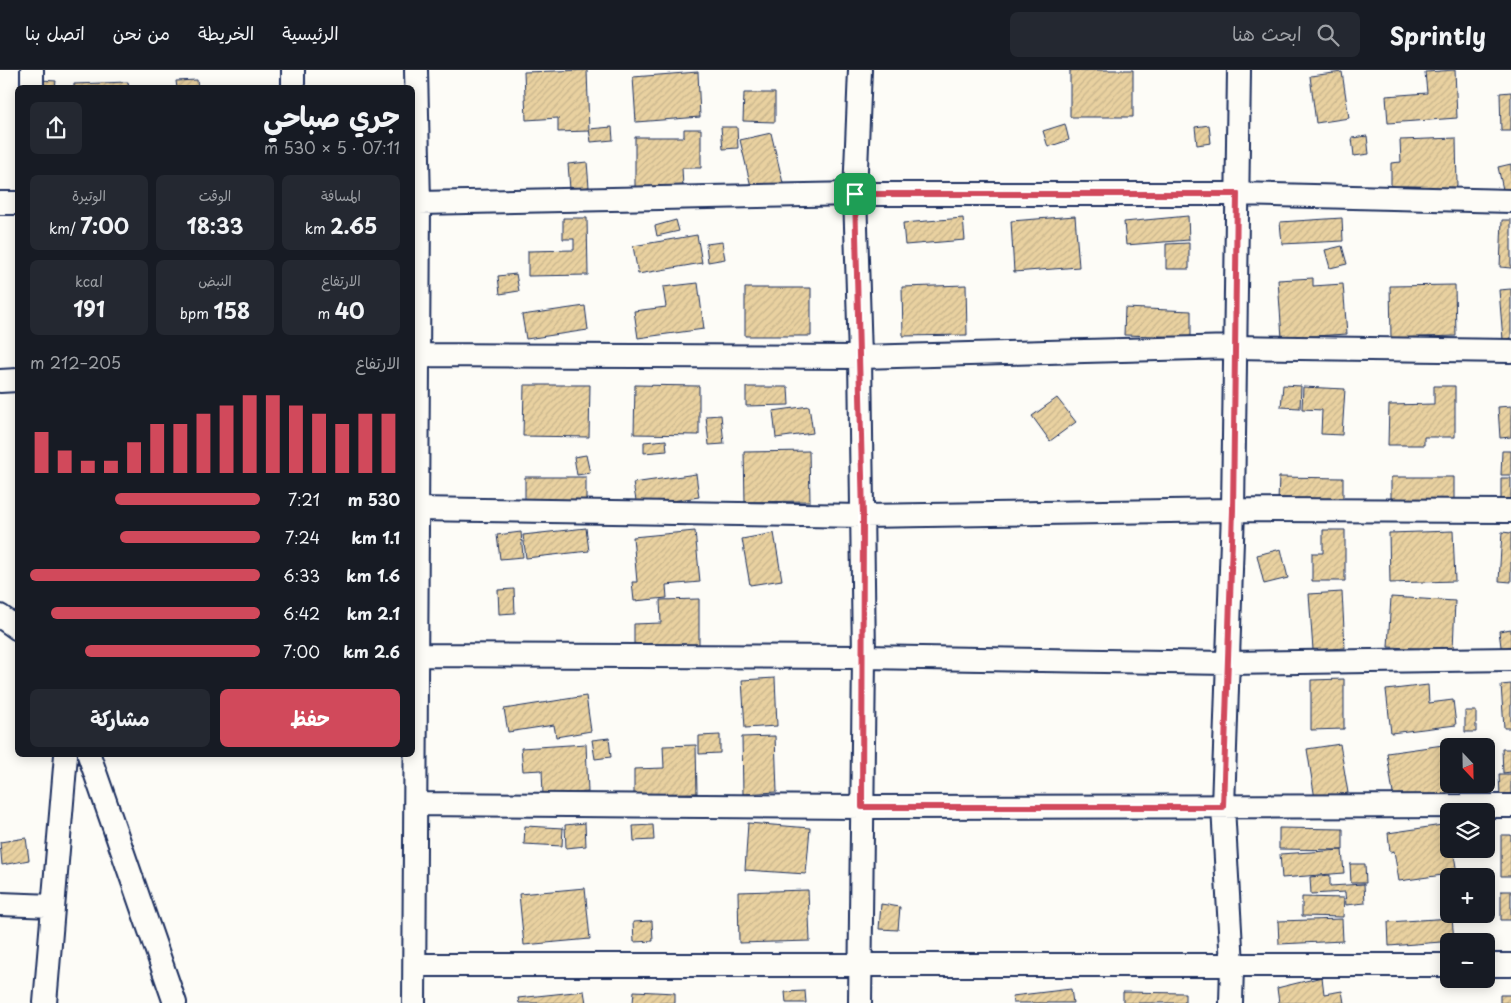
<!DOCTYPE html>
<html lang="ar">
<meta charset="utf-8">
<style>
:root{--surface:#171b24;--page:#242831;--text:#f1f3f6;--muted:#9ea1a6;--line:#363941;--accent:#d1495b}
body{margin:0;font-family:"Playpen Sans","Playpen Sans Arabic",sans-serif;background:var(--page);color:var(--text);direction:rtl;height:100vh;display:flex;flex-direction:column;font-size:19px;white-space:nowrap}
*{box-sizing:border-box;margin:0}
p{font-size:16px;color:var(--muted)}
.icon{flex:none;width:28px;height:28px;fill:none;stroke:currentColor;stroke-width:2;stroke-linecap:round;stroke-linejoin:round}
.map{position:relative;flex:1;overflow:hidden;direction:ltr}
.side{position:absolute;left:15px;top:15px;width:400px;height:672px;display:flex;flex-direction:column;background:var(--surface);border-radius:8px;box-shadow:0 2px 12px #0003;direction:rtl}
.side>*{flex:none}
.needle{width:32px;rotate:158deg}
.controls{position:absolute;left:1440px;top:668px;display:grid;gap:10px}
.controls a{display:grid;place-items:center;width:55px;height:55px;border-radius:8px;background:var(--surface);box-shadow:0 2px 12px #0003;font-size:25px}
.pin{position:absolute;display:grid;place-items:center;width:42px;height:42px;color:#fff;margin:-21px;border-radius:10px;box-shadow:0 2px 8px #0006}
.round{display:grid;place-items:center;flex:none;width:52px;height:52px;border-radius:8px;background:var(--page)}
.headline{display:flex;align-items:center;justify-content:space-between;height:85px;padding:0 15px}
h1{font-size:28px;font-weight:700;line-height:38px}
.metrics{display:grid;grid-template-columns:repeat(3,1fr);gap:8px;height:85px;padding:5px 15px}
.metrics div{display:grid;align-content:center;border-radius:8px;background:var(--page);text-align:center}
.metrics b{font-size:21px;font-weight:700}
.metrics small{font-size:14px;font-weight:400}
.metrics p{font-size:14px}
.chart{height:140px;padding:10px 15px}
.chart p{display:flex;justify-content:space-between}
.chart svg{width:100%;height:90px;margin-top:5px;stroke:var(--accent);stroke-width:6}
.cta{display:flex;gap:10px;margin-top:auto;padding:10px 15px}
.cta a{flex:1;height:58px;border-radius:8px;background:var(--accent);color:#fff;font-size:20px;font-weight:700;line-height:58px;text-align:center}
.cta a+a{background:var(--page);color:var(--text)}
ul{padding:0 15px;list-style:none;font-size:16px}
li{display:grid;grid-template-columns:80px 60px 1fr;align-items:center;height:38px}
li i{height:12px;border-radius:6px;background:var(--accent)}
header{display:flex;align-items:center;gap:30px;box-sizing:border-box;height:70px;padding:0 25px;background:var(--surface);border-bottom:1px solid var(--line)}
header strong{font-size:24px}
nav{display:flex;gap:28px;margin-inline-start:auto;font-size:18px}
.search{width:350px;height:45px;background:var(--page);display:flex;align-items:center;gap:12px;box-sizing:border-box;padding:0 18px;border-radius:8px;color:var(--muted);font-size:19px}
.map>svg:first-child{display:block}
</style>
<header>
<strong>Sprintly</strong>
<div class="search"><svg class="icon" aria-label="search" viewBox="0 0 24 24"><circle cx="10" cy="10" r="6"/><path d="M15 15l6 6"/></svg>ابحث هنا</div>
<nav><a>الرئيسية</a><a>الخريطة</a><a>من نحن</a><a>اتصل بنا</a></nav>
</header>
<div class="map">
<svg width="1511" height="933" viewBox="0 0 1511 933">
<defs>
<pattern id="building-hatch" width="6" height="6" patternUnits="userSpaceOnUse" patternTransform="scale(1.25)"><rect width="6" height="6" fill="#e9d1a0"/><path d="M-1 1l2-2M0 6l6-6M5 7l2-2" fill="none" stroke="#c7b48c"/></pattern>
</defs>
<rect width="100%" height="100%" fill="#fdfcf7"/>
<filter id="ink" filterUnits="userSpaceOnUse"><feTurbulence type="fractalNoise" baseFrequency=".02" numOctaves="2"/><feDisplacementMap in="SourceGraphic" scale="10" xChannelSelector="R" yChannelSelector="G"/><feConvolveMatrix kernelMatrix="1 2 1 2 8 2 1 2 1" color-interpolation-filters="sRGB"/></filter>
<g filter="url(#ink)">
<path fill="url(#building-hatch)" stroke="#1b2f5e" d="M 587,0 L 589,61 L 558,62 L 558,48 L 526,50 L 524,2 Z
M 1070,0 L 1133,0 L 1133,47 L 1070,47 Z
M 1455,0 L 1457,48 L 1388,53 L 1386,26 L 1427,23 L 1425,2 Z
M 698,2 L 700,47 L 636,52 L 633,7 Z
M 1342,2 L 1349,48 L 1316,53 L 1310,6 Z
M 40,10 L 56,11 L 55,18 L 39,18 Z
M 197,10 L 198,18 L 177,18 L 176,11 Z
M 128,12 L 129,18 L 74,18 L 74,14 Z
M 1511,22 L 1511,61 L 1501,61 L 1500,23 Z
M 744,23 L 775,23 L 775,52 L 743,51 Z
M 1065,54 L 1069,70 L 1048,77 L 1043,61 Z
M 1209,55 L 1211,73 L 1197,75 L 1195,57 Z
M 612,57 L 613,70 L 591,72 L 589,59 Z
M 721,57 L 737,57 L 738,78 L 723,79 Z
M 684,59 L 701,59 L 701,98 L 682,98 L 683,117 L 635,118 L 635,67 L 684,67 Z
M 771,63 L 783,113 L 752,121 L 740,70 Z
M 1367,66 L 1369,84 L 1354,86 L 1352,68 Z
M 1456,68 L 1457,117 L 1391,119 L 1391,93 L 1401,92 L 1400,70 Z
M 587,92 L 589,117 L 570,119 L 568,94 Z
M 1511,94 L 1511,122 L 1504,124 L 1498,97 Z
M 1075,146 L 1079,197 L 1014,202 L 1011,151 Z
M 1188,146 L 1189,170 L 1126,175 L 1124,152 Z
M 563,148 L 587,148 L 588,205 L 528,206 L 528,181 L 574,180 L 574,169 L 563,169 Z
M 963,148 L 965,170 L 905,175 L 903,153 Z
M 1342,148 L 1343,171 L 1282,174 L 1280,152 Z
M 676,150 L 679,161 L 657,166 L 655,156 Z
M 1502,150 L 1511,150 L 1511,198 L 1500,197 Z
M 697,165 L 702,193 L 638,204 L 633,176 Z
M 722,172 L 725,189 L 708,192 L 706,174 Z
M 1189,173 L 1189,199 L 1166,199 L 1166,174 Z
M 1342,176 L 1347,194 L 1330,198 L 1325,180 Z
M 516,204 L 519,221 L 500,224 L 498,206 Z
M 1313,208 L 1313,216 L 1343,214 L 1347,264 L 1282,268 L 1278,210 Z
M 698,213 L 704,259 L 638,268 L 634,241 L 666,237 L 663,217 Z
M 966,215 L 967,265 L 903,266 L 902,217 Z
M 1455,215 L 1456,266 L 1391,268 L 1390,216 Z
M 745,218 L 811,218 L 811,266 L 745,266 Z
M 1511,219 L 1511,269 L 1503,270 L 1499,220 Z
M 585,236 L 588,260 L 526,269 L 522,245 Z
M 1125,238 L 1191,241 L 1191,267 L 1124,265 Z
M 524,315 L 590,315 L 589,367 L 523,366 Z
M 635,315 L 699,316 L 699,365 L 634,364 Z
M 1283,315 L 1301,316 L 1300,338 L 1281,337 Z
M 1434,316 L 1455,316 L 1455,367 L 1424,367 L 1424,375 L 1388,375 L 1389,335 L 1434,334 Z
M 746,317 L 788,317 L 789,335 L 746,336 Z
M 1303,317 L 1345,319 L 1342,365 L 1321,364 L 1322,340 L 1302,339 Z
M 1057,328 L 1076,352 L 1050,371 L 1032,346 Z
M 809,336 L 813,363 L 776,368 L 773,341 Z
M 1511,336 L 1511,367 L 1500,368 L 1498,337 Z
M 721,345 L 724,374 L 709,375 L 706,346 Z
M 666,370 L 667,381 L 644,383 L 644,372 Z
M 809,381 L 810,431 L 745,432 L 744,382 Z
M 1502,381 L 1511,381 L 1511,405 L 1501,405 Z
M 586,385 L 590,403 L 577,405 L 574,387 Z
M 696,404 L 699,427 L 637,436 L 633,413 Z
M 525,407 L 586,407 L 586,431 L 525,432 Z
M 1279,407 L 1343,408 L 1343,432 L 1278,431 Z
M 1391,407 L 1454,407 L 1454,432 L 1391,432 Z
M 1501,408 L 1511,408 L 1511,432 L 1501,432 Z
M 586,458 L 589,481 L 526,488 L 523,465 Z
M 1323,460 L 1345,460 L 1345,511 L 1312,511 L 1312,483 L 1323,483 Z
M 695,461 L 700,512 L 666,515 L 667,528 L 634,531 L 632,512 L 637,512 L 633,467 Z
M 1453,461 L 1455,511 L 1390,513 L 1389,463 Z
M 521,462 L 523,487 L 500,489 L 497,465 Z
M 1502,462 L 1511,463 L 1511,512 L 1499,511 Z
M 774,463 L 782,510 L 750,515 L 742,469 Z
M 1281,479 L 1288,508 L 1264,514 L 1257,485 Z
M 514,519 L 515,543 L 499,544 L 498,520 Z
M 1342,522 L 1345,578 L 1313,580 L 1309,524 Z
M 1391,527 L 1455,531 L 1453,580 L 1388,577 Z
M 699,529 L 699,577 L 634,579 L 634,554 L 661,553 L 660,530 Z
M 1511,559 L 1511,583 L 1502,584 L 1499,561 Z
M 775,608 L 777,656 L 745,658 L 742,610 Z
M 1344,609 L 1344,659 L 1311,660 L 1311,610 Z
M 1511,614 L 1511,658 L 1504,658 L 1501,615 Z
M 1428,615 L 1429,633 L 1453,630 L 1456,655 L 1391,663 L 1386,620 Z
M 586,626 L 591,661 L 556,667 L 554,655 L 508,662 L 504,639 Z
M 1465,641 L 1476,641 L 1476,662 L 1465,662 Z
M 720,665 L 720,683 L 699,684 L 699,666 Z
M 775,666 L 777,722 L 743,724 L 742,667 Z
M 609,668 L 611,687 L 595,689 L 592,670 Z
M 586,674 L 588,722 L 543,725 L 542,700 L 523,701 L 521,678 Z
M 1340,674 L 1348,723 L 1315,729 L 1307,679 Z
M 1450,674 L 1449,714 L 1455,714 L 1456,721 L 1394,731 L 1387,683 Z
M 696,675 L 697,723 L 634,724 L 634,699 L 664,698 L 663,676 Z
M 1502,679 L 1511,679 L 1511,702 L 1503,703 Z
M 1499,704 L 1511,704 L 1511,726 L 1500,727 Z
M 585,753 L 586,776 L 566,778 L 565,755 Z
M 748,753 L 810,758 L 806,804 L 745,800 Z
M 1449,754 L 1449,779 L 1453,779 L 1457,803 L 1399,811 L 1394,781 L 1390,782 L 1388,763 Z
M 653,755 L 654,770 L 634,771 L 633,756 Z
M 525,756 L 563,758 L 562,776 L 524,774 Z
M 1279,758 L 1343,759 L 1343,780 L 1279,779 Z
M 1501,765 L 1511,765 L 1511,806 L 1501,806 Z
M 26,768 L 29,790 L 2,795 L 0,772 Z
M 1342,780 L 1344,803 L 1282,808 L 1280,784 Z
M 1350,794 L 1365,794 L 1366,813 L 1351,813 Z
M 1330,805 L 1330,816 L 1364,814 L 1365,833 L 1346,835 L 1345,822 L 1311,824 L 1310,807 Z
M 585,818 L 590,869 L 524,875 L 519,824 Z
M 808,820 L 810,871 L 739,873 L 738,822 Z
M 1501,821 L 1511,821 L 1511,850 L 1501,850 Z
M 1302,827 L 1344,828 L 1343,847 L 1302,846 Z
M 881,834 L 900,837 L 898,860 L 879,859 Z
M 1452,848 L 1454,871 L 1389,876 L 1388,852 Z
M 1342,849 L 1343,871 L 1279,874 L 1278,851 Z
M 652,851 L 653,871 L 634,872 L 633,852 Z
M 1322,907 L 1324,924 L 1342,921 L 1344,933 L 1279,933 L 1277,918 Z
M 1071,919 L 1073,933 L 1013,933 L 1012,926 Z
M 584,921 L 586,933 L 519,933 L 518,928 Z
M 634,921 L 675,923 L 675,933 L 633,933 Z
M 805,921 L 806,933 L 786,933 L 785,922 Z
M 1123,922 L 1185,923 L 1185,933 L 1123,933 Z
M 1500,925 L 1511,925 L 1511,933 L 1500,933 Z"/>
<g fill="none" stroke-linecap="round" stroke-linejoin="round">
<g stroke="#1b2f5e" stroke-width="26">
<path id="minor" d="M 32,18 L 32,0
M 293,18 L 293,0
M 0,133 L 18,133
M 419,133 L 855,124 L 1237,124 L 1511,131
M 417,285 L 860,287 L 1234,277 L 1511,281
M 0,311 L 18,310
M 415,439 L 863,446 L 1233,440 L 1511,441
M 0,546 L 18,559
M 416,585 L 864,587 L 1228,593 L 1511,589
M 89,685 L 175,933
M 416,734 L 862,737 L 1511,736
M 0,834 L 53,836
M 416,895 L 1449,895
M 1486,895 L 1511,895
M 45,933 L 66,685
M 414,933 L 419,133 L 416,0
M 860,933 L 864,587 L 860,287 L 855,124 L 860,0
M 1231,933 L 1232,895 L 1223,737 L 1233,440 L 1239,0"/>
</g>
<use href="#minor" stroke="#fdfcf7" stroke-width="22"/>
</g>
</g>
<g fill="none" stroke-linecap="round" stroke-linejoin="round" filter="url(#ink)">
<g stroke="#fff" stroke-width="10">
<path id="route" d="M 855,124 L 1237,124 L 1233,440 L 1223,737 L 862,737 L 863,446 Z"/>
</g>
<use href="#route" stroke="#d1495b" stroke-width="6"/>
</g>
</svg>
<div class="controls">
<a><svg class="needle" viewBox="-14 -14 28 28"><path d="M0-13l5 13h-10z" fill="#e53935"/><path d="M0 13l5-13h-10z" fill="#9ea1a6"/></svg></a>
<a><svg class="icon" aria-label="layers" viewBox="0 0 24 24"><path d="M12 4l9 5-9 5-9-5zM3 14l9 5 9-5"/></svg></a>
<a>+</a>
<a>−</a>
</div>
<div class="pin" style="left:855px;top:124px;background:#1e9e55"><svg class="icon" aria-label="arrive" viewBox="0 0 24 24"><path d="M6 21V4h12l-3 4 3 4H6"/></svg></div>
<section class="side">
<div class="headline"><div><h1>جري صباحي</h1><p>07:11 · 5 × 530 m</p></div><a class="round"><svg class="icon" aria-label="share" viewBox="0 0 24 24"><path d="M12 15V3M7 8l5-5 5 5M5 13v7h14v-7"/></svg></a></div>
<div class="metrics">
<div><p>المسافة</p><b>2.65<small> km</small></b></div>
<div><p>الوقت</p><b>18:33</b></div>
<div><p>الوتيرة</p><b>7:00<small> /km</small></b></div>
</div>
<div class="metrics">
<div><p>الارتفاع</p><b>40<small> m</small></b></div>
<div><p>النبض</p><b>158<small> bpm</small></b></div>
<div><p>kcal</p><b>191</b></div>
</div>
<div class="chart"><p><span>الارتفاع</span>205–212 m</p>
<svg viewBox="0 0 160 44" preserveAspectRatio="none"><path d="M5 44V24M15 44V33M25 44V38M35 44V38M45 44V29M55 44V20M65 44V20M75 44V15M85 44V11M95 44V6M105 44V6M115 44V11M125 44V15M135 44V20M145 44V15M155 44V15"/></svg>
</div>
<ul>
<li><b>530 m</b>7:21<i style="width:63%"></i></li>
<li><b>1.1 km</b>7:24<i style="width:61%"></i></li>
<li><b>1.6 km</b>6:33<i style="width:100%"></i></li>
<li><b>2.1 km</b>6:42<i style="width:91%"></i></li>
<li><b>2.6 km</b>7:00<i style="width:76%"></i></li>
</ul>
<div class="cta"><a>حفظ</a><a>مشاركة</a></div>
</section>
</div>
